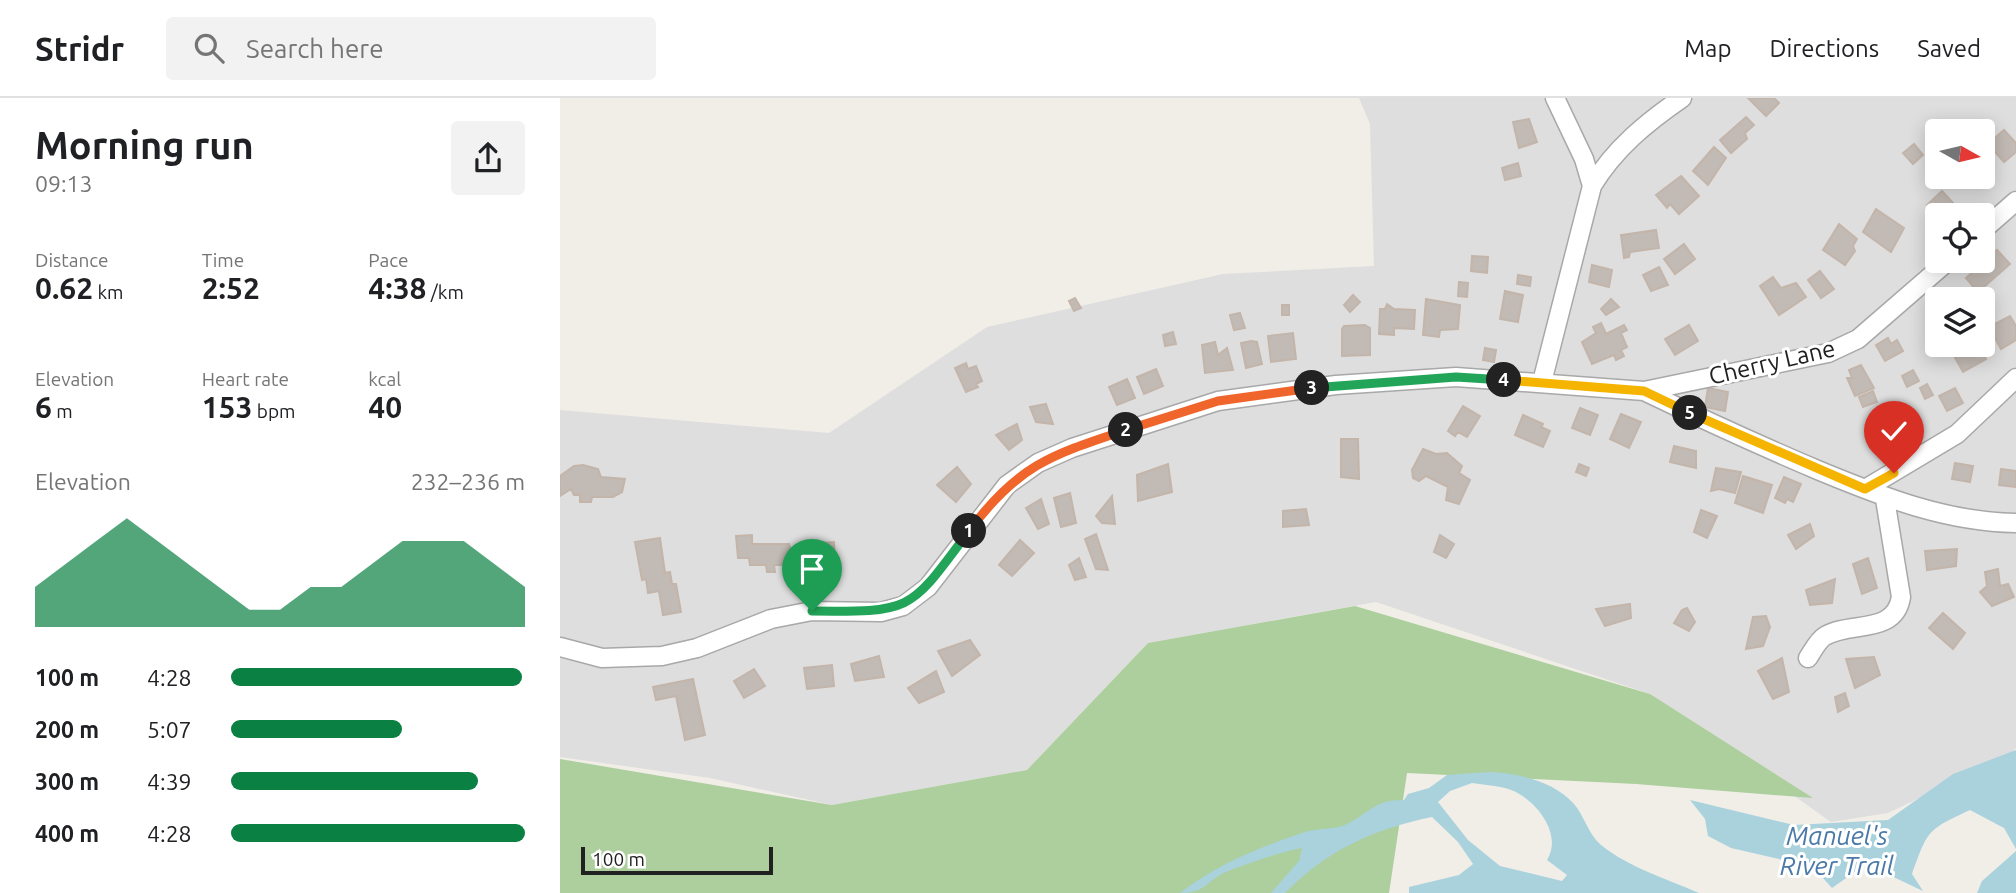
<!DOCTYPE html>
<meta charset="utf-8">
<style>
:root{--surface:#fff;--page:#f2f2f2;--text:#202124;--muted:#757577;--line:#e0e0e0;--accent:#0b8043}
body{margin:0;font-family:Ubuntu,sans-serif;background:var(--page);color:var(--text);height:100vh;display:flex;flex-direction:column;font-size:26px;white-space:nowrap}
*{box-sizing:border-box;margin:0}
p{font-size:23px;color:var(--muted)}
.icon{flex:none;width:38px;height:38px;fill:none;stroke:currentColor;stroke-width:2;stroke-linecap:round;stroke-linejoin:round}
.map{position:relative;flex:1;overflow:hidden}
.sheet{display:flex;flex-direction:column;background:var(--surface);width:560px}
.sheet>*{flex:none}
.needle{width:46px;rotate:98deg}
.controls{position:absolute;left:1365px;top:21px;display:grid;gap:14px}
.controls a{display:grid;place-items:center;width:70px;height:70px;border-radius:7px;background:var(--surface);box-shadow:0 4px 18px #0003;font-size:35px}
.scale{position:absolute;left:21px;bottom:18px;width:192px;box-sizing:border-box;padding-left:7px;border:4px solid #212121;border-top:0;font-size:19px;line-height:24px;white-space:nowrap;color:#212121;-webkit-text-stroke:5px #fff;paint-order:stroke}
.pin{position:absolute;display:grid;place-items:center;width:60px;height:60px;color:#fff;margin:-72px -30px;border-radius:50% 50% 50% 0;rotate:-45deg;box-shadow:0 0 7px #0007}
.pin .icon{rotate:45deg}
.km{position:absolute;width:35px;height:35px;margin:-18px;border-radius:50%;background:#222;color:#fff;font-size:19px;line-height:35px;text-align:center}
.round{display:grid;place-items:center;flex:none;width:74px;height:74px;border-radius:7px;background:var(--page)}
.head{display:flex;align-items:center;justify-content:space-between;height:119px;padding:0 35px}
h1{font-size:38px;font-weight:700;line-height:52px}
.metrics{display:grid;grid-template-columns:repeat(3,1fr);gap:10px;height:119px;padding:7px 35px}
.metrics div{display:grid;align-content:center}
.metrics b{font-size:30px;font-weight:700}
.metrics small{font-size:19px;font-weight:400}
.metrics p{font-size:19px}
.chart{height:196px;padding:14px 35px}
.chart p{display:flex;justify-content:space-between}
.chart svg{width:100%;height:126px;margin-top:7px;fill:var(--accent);opacity:.7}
ul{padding:0 35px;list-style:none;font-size:23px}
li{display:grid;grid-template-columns:112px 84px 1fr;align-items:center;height:52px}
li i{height:18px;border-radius:9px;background:var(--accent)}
header{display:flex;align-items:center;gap:42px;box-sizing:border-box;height:98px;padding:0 35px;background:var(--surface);border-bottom:2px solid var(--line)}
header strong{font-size:33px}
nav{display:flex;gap:38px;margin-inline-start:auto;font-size:24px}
.search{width:490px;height:63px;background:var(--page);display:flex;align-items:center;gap:18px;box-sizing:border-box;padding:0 24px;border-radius:7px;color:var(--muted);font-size:26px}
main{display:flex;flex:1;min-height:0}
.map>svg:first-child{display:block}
</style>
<header>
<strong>Stridr</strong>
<div class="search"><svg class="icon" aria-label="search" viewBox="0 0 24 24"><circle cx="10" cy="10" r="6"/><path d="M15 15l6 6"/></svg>Search here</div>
<nav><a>Map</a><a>Directions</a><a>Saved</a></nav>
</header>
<main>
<section class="sheet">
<div class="head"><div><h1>Morning run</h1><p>09:13</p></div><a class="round"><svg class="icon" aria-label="share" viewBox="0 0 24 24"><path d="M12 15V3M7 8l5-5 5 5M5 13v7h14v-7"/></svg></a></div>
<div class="metrics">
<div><p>Distance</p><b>0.62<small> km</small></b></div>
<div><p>Time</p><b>2:52</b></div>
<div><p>Pace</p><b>4:38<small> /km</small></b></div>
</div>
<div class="metrics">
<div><p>Elevation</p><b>6<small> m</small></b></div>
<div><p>Heart rate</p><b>153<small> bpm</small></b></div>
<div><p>kcal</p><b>40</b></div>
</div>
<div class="chart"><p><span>Elevation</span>232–236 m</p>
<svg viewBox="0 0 160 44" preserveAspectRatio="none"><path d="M0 44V30L10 22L20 14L30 6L40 14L50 22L60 30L70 38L80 38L90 30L100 30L110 22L120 14L130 14L140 14L150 22L160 30V44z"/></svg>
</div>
<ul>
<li><b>100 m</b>4:28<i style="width:99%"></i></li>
<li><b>200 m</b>5:07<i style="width:58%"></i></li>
<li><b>300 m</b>4:39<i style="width:84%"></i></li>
<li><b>400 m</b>4:28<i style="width:100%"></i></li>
</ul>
</section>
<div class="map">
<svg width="1456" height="795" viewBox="0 0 1456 795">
<rect width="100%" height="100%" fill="#f1eee8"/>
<path fill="#dfdede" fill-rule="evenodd" d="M 799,0 L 1456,0 L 1456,650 L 1448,658 L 1328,715 L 1271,724 L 1090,596 L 816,504 L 588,545 L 467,672 L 272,707 L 150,680 L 0,659 L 0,312 L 269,335 L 427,229 L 663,176 L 814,168 L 810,26 ZM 1377,33 L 1423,33 L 1423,79 L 1377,79 ZM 1377,117 L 1423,117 L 1423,163 L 1377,163 ZM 1377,201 L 1423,201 L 1423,247 L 1377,247 Z"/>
<path fill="#accf9d" d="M 795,508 L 1090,596 L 1253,700 L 1076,686 L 847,675 L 829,795 L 0,795 L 0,661 L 272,707 L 467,672 L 588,545 Z"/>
<path fill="#a9d2dd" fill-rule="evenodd" d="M 1456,652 L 1456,751 L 1444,730 L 1410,712 C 1367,732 1368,732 1352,776 L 1363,793 L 1306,766 L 1272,790 L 1253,769 L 1171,750 L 1148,738 L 1145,721 L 1130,702 L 1234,727 L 1328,722 L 1393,676 Z
M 929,674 C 957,675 994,683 1014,706 C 1024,717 1028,736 1041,747 C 1068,769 1107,781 1139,795 L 849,795 L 849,789 L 899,777 L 913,766 L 898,744 L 872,719 C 814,731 767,752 725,795 L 711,795 L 739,763 L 742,750 C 720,754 689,765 668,773 C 646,782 647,795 620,795 C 657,766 700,749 745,734 C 757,730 775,732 787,726 C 809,715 816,701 844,702 L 848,696 L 869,690 L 887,677 ZM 912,685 C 926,687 944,688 956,694 C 980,707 1002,738 987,762 L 1007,777 L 1002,783 L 940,768 L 908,742 L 878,704 L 890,693 Z
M 1456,753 L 1456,795 L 1417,795 L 1422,783 Z"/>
<path fill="#c2bab4" stroke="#c3b5aa" stroke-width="2" d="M 1188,0 L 1214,0 L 1219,5 L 1206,18 Z
M 1186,19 L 1194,27 L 1185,35 L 1187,41 L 1171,55 L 1160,42 Z
M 969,21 L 977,44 L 959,50 L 953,24 Z
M 1444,32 L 1456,45 L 1456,54 L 1444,64 L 1428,46 Z
M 1354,46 L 1363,57 L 1353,66 L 1343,55 Z
M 1154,49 L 1166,60 L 1148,87 L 1133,73 Z
M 958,65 L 961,78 L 945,82 L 942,70 Z
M 1423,70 L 1430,78 L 1417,90 L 1407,79 L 1423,79 Z
M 1121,78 L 1139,98 L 1119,116 L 1110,106 L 1107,110 L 1096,97 Z
M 1382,93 L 1393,105 L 1377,118 L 1367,107 Z
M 1316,111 L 1344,130 L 1331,154 L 1303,134 Z
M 1279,126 L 1297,141 L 1293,148 L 1295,153 L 1285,167 L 1263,152 Z
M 1096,132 L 1099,150 L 1070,154 L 1069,159 L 1064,160 L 1061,137 Z
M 1124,146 L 1135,161 L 1115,176 L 1104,161 Z
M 1437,152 L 1450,166 L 1418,194 L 1406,180 Z
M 912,158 L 928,159 L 927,175 L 911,173 Z
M 1032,167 L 1052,172 L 1049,189 L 1029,184 Z
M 1099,169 L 1108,187 L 1091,193 L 1083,177 Z
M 1260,173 L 1274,191 L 1261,200 L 1248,182 Z
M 958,177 L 971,179 L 970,188 L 957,186 Z
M 1213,179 L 1221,190 L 1236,185 L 1246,199 L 1219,217 L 1200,188 Z
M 899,184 L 908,185 L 907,199 L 898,198 Z
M 945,193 L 963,197 L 958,224 L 940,221 Z
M 793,197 L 800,204 L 790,214 L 784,207 Z
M 515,200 L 521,210 L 514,213 L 509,203 Z
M 866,201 L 900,207 L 898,231 L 880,232 L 879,239 L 863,237 Z
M 1051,201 L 1059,209 L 1046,217 L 1041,211 Z
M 827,206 L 834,211 L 855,212 L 854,231 L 834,230 L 834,237 L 819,236 L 820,211 L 825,211 Z
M 722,207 L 729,207 L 729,217 L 722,217 Z
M 680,215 L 685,230 L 674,232 L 670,217 Z
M 1450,218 L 1456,228 L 1456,242 L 1441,251 L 1429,229 Z
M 1041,225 L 1046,236 L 1064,227 L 1067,232 L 1061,235 L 1067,249 L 1061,252 L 1064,258 L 1056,262 L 1054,257 L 1032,266 L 1022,244 L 1036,235 L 1033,229 Z
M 805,227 L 810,230 L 810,257 L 782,258 L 782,231 L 784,228 Z
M 1129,227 L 1138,243 L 1115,257 L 1105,241 Z
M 613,234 L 616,246 L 605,248 L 603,237 Z
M 733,235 L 736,261 L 711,264 L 708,238 Z
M 1328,240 L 1331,246 L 1337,242 L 1343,253 L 1325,263 L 1316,247 Z
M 691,243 L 697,244 L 702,266 L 686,270 L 681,245 Z
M 655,244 L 658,257 L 667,250 L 673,272 L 645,275 L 642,247 Z
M 1388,247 L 1408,247 L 1409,250 L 1418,247 L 1426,261 L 1403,274 Z
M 925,250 L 936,252 L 934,264 L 923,262 Z
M 406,265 L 408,271 L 416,268 L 422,283 L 416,286 L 418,289 L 406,294 L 395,270 Z
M 1301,267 L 1314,290 L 1295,298 L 1287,280 L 1292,280 L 1289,272 Z
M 596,271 L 603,288 L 584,296 L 577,279 Z
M 1353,272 L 1359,283 L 1347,289 L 1342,278 Z
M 567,281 L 575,300 L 557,307 L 549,289 Z
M 1367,286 L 1373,297 L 1365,301 L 1360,290 Z
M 1148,290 L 1168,294 L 1165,313 L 1145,309 Z
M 1395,290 L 1403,305 L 1387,313 L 1379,298 Z
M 1313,293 L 1317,304 L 1303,309 L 1299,299 Z
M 486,306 L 493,326 L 476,324 L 470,309 Z
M 903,308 L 920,318 L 907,339 L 898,334 L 895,338 L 888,333 Z
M 1020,310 L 1038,317 L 1030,337 L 1012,330 Z
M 1061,316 L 1081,324 L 1069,350 L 1050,341 Z
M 963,317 L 983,326 L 981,329 L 990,333 L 983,349 L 955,337 Z
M 1336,323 L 1342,338 L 1321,346 L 1315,331 Z
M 457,326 L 462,342 L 449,352 L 436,337 Z
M 781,341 L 798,341 L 799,381 L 781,379 Z
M 1114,348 L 1136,353 L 1136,370 L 1110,364 Z
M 863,351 L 876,356 L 887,355 L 902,368 L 899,375 L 910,382 L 899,406 L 886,402 L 888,389 L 866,378 L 859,383 L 853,380 L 852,372 Z
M 1395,365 L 1413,368 L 1410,384 L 1392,381 Z
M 608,366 L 612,394 L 578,403 L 577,377 Z
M 1019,366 L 1029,370 L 1026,378 L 1016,374 Z
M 23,367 L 38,371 L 41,379 L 65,381 L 62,394 L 53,399 L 32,399 L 31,404 L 20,404 L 20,397 L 14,397 L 11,391 L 0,398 L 0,378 L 14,368 Z
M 397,369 L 411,386 L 396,404 L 377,387 Z
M 1156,370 L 1181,374 L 1175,395 L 1159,391 L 1151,393 Z
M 1441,371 L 1456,373 L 1456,389 L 1439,387 Z
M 1183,378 L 1212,387 L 1203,415 L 1175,405 Z
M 1224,379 L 1241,386 L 1233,404 L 1227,401 L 1225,405 L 1215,400 Z
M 510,395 L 516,425 L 501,429 L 494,400 Z
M 552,398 L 555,426 L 542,425 L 536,418 Z
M 481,401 L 489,426 L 478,431 L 466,410 Z
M 746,411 L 749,427 L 723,429 L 723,413 Z
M 1141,412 L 1157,418 L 1147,440 L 1134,434 Z
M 1250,426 L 1254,438 L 1236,451 L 1228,437 Z
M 536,436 L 548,472 L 536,471 L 525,441 Z
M 192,437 L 192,446 L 229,446 L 233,461 L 230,467 L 214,467 L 215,474 L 207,474 L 206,467 L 190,467 L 189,460 L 178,460 L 176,438 Z
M 880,437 L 894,446 L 886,460 L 874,454 Z
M 100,440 L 105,475 L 110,474 L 112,486 L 116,486 L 121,514 L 103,517 L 99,493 L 88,495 L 86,481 L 82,482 L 75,444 Z
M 460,442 L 474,455 L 452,478 L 439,467 Z
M 274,444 L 275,465 L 244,466 L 243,446 Z
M 1397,451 L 1396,468 L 1367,472 L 1365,453 Z
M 519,460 L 526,479 L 515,482 L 509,467 Z
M 1308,460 L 1317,490 L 1302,496 L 1293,466 Z
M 1438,471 L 1440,488 L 1448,486 L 1454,499 L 1432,508 L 1420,494 L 1427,488 L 1425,474 Z
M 1275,481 L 1272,505 L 1250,507 L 1246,492 Z
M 1070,506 L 1071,520 L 1045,528 L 1036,511 Z
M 1127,510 L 1135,524 L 1129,533 L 1114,525 L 1122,512 Z
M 1383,515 L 1405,535 L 1393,551 L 1369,530 Z
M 1206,518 L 1210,529 L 1203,548 L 1186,551 L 1193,519 Z
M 410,542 L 420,557 L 392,578 L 378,553 Z
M 319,558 L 324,579 L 295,583 L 291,566 Z
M 1314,559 L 1320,577 L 1295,590 L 1286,561 Z
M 1222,560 L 1229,594 L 1213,601 L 1198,573 Z
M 272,567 L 274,588 L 247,591 L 244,570 Z
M 194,571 L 205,588 L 184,600 L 174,583 Z
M 376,573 L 384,594 L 359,605 L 348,590 Z
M 133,581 L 145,637 L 125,642 L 116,598 L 96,602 L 93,589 Z
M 1285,595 L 1289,608 L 1278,614 L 1275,599 Z"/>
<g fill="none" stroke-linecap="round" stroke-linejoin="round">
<g stroke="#a8a8a8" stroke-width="21">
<path id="minor" d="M 1032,88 C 1054,51 1087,24 1122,0
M 1423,132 L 1456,103
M 982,284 L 1032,88 L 1024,61 L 995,0
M 1084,293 C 1142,321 1201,348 1260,373 C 1323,399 1386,424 1456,425
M 1305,391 L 1397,336 L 1456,280
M 0,549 L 42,560 L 102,558 L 137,550 L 211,521 L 252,513 L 321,514 L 343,508 L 368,489 L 447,387 L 478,365 L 512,350 L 658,303 L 776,287 L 896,279 L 1084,293 L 1268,255 L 1298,241 L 1388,163
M 1248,560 C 1252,554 1258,542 1265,538 C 1291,523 1335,537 1341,499 L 1325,401"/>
</g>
<use href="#minor" stroke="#fff" stroke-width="18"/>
</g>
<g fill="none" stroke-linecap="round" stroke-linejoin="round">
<g stroke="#fff" stroke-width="14">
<path id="split-1" d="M 252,513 C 353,514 349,514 409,433"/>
</g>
<g stroke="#fff" stroke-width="14">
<path id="split-2" d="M 409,433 C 458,367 491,357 566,332"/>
</g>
<g stroke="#fff" stroke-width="14">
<path id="split-3" d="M 566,332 L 658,303 L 752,290"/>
</g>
<g stroke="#fff" stroke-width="14">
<path id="split-4" d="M 752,290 L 896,279 L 944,282"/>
</g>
<g stroke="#fff" stroke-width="14">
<path id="split-5" d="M 944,282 L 1084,293 L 1130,315"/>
</g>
<g stroke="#fff" stroke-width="14">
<path id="split-6" d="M 1130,315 L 1305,391 L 1334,375"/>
</g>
<use href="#split-1" stroke="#22a559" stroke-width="9"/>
<use href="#split-2" stroke="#f0652b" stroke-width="9"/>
<use href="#split-3" stroke="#f0652b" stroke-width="9"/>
<use href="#split-4" stroke="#22a559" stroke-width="9"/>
<use href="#split-5" stroke="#f5b400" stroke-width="9"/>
<use href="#split-6" stroke="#f5b400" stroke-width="9"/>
</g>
<g text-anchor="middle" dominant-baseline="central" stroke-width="6" stroke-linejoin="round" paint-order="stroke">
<g font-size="24" fill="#212121" stroke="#fff">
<text transform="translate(1212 264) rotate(-13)">Cherry Lane</text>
</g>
<g font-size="26" font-style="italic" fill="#4b7aa8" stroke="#fff">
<text x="1277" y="737">Manuel's<tspan x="1277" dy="30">River Trail</tspan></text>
</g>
</g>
</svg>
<div class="controls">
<a><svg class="needle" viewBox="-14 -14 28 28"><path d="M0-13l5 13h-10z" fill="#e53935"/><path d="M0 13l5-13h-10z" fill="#757577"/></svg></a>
<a><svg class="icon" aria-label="locate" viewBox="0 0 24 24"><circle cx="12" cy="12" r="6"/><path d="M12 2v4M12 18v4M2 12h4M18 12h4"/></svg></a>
<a><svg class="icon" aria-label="layers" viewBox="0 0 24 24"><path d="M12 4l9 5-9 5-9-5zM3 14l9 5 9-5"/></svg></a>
</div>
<div class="scale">100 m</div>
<div class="pin" style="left:252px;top:513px;background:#1e9e55"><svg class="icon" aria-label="arrive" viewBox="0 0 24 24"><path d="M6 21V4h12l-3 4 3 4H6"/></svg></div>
<div class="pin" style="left:1334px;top:375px;background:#d93025"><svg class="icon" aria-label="check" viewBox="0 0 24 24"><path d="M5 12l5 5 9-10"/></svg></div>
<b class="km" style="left:409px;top:433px">1</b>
<b class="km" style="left:566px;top:332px">2</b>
<b class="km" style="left:752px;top:290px">3</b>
<b class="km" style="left:944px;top:282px">4</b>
<b class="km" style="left:1130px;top:315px">5</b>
</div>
</main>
